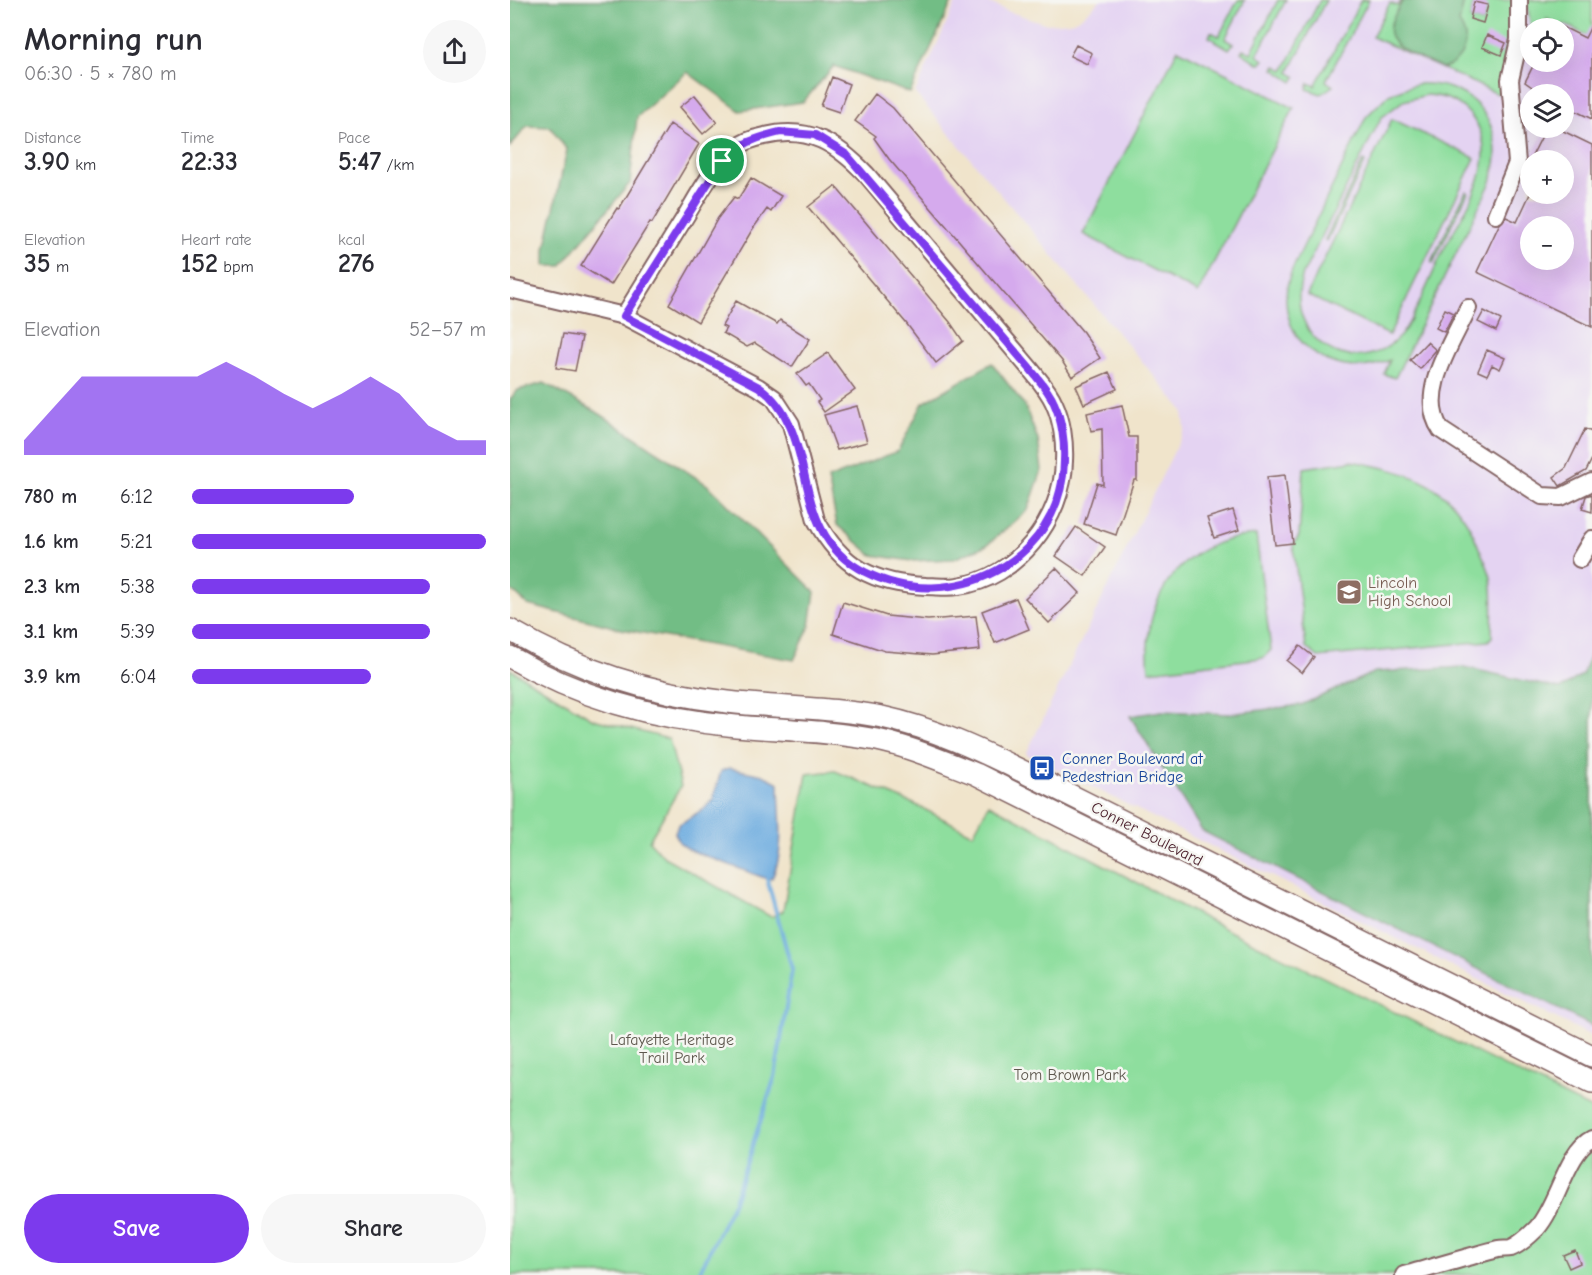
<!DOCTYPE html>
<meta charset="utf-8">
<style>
:root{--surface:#fff;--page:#f7f7f7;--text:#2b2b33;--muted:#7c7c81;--accent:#7c3aed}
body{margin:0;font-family:"Comic Neue",sans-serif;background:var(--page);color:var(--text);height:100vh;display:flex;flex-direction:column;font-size:22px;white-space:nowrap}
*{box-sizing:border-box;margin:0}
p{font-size:20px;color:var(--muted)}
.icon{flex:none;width:33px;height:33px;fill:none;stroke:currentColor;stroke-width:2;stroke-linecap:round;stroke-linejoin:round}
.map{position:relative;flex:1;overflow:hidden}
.sheet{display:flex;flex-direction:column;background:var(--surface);width:510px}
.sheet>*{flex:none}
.buttons{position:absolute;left:1010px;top:18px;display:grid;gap:12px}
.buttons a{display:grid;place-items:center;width:54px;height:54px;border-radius:50%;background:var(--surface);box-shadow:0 6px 24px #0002;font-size:30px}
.pin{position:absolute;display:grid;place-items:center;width:51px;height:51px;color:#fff;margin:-26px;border:3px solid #fff;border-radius:50%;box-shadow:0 2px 6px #0007}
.round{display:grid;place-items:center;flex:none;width:63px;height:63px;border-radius:32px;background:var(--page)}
.head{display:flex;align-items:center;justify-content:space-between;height:102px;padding:0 24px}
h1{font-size:33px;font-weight:700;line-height:45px}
.metrics{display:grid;grid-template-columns:repeat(3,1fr);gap:9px;height:102px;padding:6px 24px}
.metrics div{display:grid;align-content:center}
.metrics b{font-size:26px;font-weight:700}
.metrics small{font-size:16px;font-weight:400}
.metrics p{font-size:16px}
.chart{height:168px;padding:12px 24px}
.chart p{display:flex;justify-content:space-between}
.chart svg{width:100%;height:108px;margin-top:6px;fill:var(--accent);opacity:.7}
.button{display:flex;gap:12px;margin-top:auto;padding:12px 24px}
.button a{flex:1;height:69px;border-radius:36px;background:var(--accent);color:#fff;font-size:24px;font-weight:700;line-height:69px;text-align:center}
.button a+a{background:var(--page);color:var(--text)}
ul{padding:0 24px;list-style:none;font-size:20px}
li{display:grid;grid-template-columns:96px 72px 1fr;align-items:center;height:45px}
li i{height:15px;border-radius:8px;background:var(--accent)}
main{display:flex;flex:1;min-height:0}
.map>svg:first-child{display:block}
</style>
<main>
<section class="sheet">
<div class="head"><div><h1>Morning run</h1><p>06:30 · 5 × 780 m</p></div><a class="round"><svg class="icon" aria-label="share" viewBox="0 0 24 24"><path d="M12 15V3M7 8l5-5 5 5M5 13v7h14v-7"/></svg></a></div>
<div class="metrics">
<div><p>Distance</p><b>3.90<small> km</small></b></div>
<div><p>Time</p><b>22:33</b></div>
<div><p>Pace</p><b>5:47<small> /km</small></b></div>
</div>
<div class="metrics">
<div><p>Elevation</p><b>35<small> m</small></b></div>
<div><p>Heart rate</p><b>152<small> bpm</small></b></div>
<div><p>kcal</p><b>276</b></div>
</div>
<div class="chart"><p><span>Elevation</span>52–57 m</p>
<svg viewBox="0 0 160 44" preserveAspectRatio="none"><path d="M0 44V38L10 25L20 12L30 12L40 12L50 12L60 12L70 6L80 12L90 19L100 25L110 19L120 12L130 19L140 32L150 38L160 38V44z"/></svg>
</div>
<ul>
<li><b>780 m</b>6:12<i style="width:55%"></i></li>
<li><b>1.6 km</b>5:21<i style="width:100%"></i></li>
<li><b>2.3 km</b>5:38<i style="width:81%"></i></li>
<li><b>3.1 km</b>5:39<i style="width:81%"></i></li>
<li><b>3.9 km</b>6:04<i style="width:61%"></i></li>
</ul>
<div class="button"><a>Save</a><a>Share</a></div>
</section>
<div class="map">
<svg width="1082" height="1275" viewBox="0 0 1082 1275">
<rect width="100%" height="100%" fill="#f6f6f2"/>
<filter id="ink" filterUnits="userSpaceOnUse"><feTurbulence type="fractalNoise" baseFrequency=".0167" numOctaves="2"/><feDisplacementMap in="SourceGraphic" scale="12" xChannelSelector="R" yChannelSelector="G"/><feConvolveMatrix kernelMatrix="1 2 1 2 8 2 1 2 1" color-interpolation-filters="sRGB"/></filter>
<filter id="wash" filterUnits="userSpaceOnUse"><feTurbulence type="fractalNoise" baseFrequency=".008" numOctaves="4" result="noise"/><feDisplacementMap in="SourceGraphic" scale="24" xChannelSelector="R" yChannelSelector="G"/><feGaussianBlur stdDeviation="1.35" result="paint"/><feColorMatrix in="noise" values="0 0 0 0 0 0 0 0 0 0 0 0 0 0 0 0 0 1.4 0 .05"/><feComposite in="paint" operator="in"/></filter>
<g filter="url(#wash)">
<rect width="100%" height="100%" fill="#f0e4cb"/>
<path fill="#e4d3f2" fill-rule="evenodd" d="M 447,0 L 474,0 L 497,11 L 537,24 L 561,22 L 573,16 L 590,0 L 1082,0 L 1082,1036 L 516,754 L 675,429 L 673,410 L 405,93 ZM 1020,28 L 1053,28 L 1053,62 L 1020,62 ZM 1020,94 L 1053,94 L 1053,128 L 1020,128 ZM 1020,160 L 1053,160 L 1053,194 L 1020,194 ZM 1020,226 L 1053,226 L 1053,260 L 1020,260 Z"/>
<path fill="#8ede9e" stroke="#6c7e64" stroke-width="1.5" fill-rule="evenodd" d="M 728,0 L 735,0 L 715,39 L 723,44 L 719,49 L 699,37 L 701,32 L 709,36 Z
M 768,0 L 776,0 L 747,55 L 754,60 L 749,64 L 731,52 L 733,49 L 741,53 Z
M 810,0 L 816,0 L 779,72 L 786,77 L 783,82 L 764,69 L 766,66 L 774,70 Z
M 851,0 L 859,0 L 816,81 L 823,86 L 811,94 L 797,89 L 799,83 L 805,86 Z
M 891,0 L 893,0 L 880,26 L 949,23 L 954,0 L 1004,0 L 1001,62 L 988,94 L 862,37 L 880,3 L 888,6 ZM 964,2 L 977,5 L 973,23 L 960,19 Z
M 1013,0 L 1082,0 L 1082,38 L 1054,24 L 1052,28 L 1045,28 L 1047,24 L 1037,19 L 1033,28 L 1021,28 L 1017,3 Z
M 668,49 L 784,108 L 688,293 L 573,234 Z
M 907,84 C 965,81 999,127 981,182 L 885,378 L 874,374 L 880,360 C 820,386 756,335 782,270 L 856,117 L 879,94 ZM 917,95 C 936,96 953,103 964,120 C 993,161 952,213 933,251 C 920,278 909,309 892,334 C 846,386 771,339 793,274 L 871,118 L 893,101 Z
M 882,119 L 965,158 L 879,335 L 797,295 Z
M 853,161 L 855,162 L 817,241 L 815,240 Z
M 956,191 L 958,192 L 923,263 L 921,262 Z
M 841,461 C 902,472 946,485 969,548 C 973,557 979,568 981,578 C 984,596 982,618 982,637 L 978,641 L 808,657 L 796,647 L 783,545 L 789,536 L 794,468 Z
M 746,535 L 761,650 L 753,658 L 639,671 C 631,598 670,541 746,535 Z
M 0,669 L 83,719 L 159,739 L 171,786 L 139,841 L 154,857 L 261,917 L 273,911 L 297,774 L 325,771 L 404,804 L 463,834 L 479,804 L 715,929 L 1082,1109 L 1082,1275 L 0,1275 Z"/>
<path fill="#72bd85" stroke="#5e6e58" stroke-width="1.5" d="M 0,0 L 443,0 L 400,93 L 324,66 L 293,102 L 230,111 L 177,72 L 127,117 L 120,183 L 51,266 L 35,266 L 35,249 L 57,150 L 40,127 L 17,126 L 0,147 Z
M 893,0 L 954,0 L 949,23 C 962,41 953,61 933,69 C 918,61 874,49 880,26 C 882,18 889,8 893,0 Z
M 482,363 L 515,406 L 528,440 L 532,470 L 518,510 L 477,545 L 444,559 L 402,561 L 362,555 L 327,525 L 318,479 L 388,451 L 413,403 Z
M 34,383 L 90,414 L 199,486 L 305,592 L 300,626 L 284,660 L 111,629 L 18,605 L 0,589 L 0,399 L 8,390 Z
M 1082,650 L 1082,1026 L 692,831 L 620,716 L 651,711 L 719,714 L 791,705 L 865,672 L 954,667 L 1050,689 L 1072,675 Z"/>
<path fill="#6cabdf" stroke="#5b6585" stroke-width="1.5" d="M 219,768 L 253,775 L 269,783 C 269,813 276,850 262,878 L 257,879 L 180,850 L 169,842 L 165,833 L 168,825 L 194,809 L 203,799 L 211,771 Z"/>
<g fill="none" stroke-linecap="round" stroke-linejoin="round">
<path stroke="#6cabdf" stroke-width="4" d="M 188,1275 L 224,1201 L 265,1077 L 282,969 L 257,879"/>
</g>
<g id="blocks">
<path fill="#d5aaed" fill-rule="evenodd" d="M 964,2 L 978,5 L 973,23 L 960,19 Z
M 1082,24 L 1082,119 L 1053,105 L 1053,94 L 1032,94 L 1015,82 L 1025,62 L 1053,62 L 1053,27 L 1075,38 Z
M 977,35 L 996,43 L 991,55 L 972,47 Z
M 566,45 L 582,53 L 577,64 L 560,56 Z
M 322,77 L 339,84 L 329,112 L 311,106 Z
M 365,94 L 383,108 L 573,332 L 590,358 L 562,377 L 552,361 L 379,159 L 364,138 L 366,136 L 345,121 Z
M 185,95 L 207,122 L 193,134 L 170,107 Z
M 160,124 L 189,144 L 142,223 L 140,222 L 101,285 L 71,266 L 107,208 L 109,209 Z
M 1036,128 L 1047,128 L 1082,145 L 1082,327 L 967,272 L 989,225 L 996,217 L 1007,222 L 1020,194 L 1053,194 L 1053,160 L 1020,160 ZM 1020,226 L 1053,226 L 1053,260 L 1020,260 Z
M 241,178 L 271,196 L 261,212 L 257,209 L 242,230 L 188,322 L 159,304 L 208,218 L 224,197 L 228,199 Z
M 325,186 L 440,322 L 453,341 L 426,363 L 396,323 L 298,207 Z
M 226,301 L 267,324 L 270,320 L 300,339 L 282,367 L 245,343 L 237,347 L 213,333 L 216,328 L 212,326 Z
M 935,309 L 944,313 L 934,332 L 926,328 Z
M 974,311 L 991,320 L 986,331 L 968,322 Z
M 53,334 L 72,337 L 65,371 L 46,368 Z
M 917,342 L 926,350 L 910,369 L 900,360 Z
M 977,350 L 995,358 L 990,369 L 982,365 L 977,375 L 968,371 Z
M 318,353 L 345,390 L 314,412 L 307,402 L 310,400 L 299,384 L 296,386 L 287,374 Z
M 599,372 L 607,389 L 574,404 L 566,386 Z
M 612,405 L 619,437 L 627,437 L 627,480 L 624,480 L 606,535 L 574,524 L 587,483 L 593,485 L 592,429 L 581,431 L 577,413 Z
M 347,406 L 357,442 L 327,450 L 314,415 Z
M 1075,429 L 1082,432 L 1082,459 L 1076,471 L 1050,486 L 1044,477 L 1056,468 Z
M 775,475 L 783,543 L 765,545 L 757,477 Z
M 1082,494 L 1082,512 L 1072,509 L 1076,496 Z
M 723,510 L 729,530 L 704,538 L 697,518 Z
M 566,527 L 595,547 L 575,576 L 546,556 Z
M 546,568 L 570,593 L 539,623 L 515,598 Z
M 506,598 L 519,629 L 485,643 L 472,611 Z
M 333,602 L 377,616 L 418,620 L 466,616 L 470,650 L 422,655 L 375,651 L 323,634 Z
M 790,646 L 804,657 L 792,673 L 777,661 Z
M 1065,1250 L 1070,1263 L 1059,1268 L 1053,1255 Z"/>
</g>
</g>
<g filter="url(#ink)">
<use href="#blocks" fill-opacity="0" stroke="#846463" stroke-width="1.5"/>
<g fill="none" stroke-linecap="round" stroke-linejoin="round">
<g stroke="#846463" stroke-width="20">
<path id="minor" d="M 986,215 L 1007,163 L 1000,80 L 1009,40 L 1009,0
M 0,289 L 114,316 L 248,387 L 264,398 L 281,424 L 306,520 C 331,567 364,584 416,586 C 426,586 438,588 448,586 C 507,579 553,518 554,461 C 555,443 552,420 544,403 C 539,391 529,380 521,370 L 356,174 C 327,144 299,125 255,136 C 245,138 234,141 226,148 C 205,164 190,192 177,214 C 156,248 135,282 114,316
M 958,308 C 943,342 906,394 931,430 L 1032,496 L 1051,497 L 1082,482
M 1070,559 L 1082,539
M 894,1275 C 925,1267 956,1257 988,1249 C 992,1248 997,1249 1001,1248 C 1009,1245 1021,1234 1027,1228 C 1047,1206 1057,1151 1082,1139"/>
</g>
<g stroke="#846463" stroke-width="24">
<path id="major" d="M 0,630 C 70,671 138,693 218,702 C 270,708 321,707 372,717 C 423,728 470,750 516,773 L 1082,1056
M 0,657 C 68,697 146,719 226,726 C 273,730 320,731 367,740 C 401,747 434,762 466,774 L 1082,1082"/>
</g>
<use href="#minor" stroke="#fff" stroke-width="16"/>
<use href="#major" stroke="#fff" stroke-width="21"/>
</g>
</g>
<g fill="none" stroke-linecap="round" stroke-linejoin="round" filter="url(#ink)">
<g stroke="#fff" stroke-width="12">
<path id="route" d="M 270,132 L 305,135 L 337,155 L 521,370 C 529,380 539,391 544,403 C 552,420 555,443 554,461 C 552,562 441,616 355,572 C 274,532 314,433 249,387 L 114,316 L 212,161 C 230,143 246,138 270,132 Z"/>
</g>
<use href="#route" stroke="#7c3aed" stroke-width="8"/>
</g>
<defs>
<g id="school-square" transform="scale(1.35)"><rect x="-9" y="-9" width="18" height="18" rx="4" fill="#8d6e63" stroke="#f6f6f2"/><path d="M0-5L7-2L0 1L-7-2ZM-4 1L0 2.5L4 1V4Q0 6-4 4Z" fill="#fff"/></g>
<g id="bus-square" transform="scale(1.35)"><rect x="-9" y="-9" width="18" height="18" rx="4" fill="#1a4fb4" stroke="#f6f6f2"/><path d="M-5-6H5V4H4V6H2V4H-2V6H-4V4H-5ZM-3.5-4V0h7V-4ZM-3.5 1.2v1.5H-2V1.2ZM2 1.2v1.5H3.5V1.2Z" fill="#fff"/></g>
</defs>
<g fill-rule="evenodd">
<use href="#school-square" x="839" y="592"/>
<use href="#bus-square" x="532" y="768"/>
</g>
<g text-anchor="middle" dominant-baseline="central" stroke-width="5" stroke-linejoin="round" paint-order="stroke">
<g font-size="16" fill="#785e54" stroke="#f6f6f2" text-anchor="start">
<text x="858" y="583">Lincoln<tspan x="858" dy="18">High School</tspan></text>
</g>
<g font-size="16" fill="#164399" stroke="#f6f6f2" text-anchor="start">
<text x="552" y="759">Conner Boulevard at<tspan x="552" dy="18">Pedestrian Bridge</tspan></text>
</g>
<g font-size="16" fill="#4a1f2b" stroke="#f6f6f2">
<text transform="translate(637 834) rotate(27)">Conner Boulevard</text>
</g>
<g font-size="16" fill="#5e584e" stroke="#f6f6f2">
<text x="162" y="1040">Lafayette Heritage<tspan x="162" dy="18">Trail Park</tspan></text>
<text x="560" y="1075">Tom Brown Park</text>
</g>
</g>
</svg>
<div class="buttons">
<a><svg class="icon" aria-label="locate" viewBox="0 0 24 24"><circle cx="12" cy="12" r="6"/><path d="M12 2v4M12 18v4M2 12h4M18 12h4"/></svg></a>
<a><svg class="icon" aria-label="layers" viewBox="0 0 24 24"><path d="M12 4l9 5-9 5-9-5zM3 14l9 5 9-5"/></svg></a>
<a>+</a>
<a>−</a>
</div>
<div class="pin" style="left:212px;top:161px;background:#1e9e55"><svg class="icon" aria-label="arrive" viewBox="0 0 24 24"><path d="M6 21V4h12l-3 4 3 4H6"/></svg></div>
</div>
</main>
